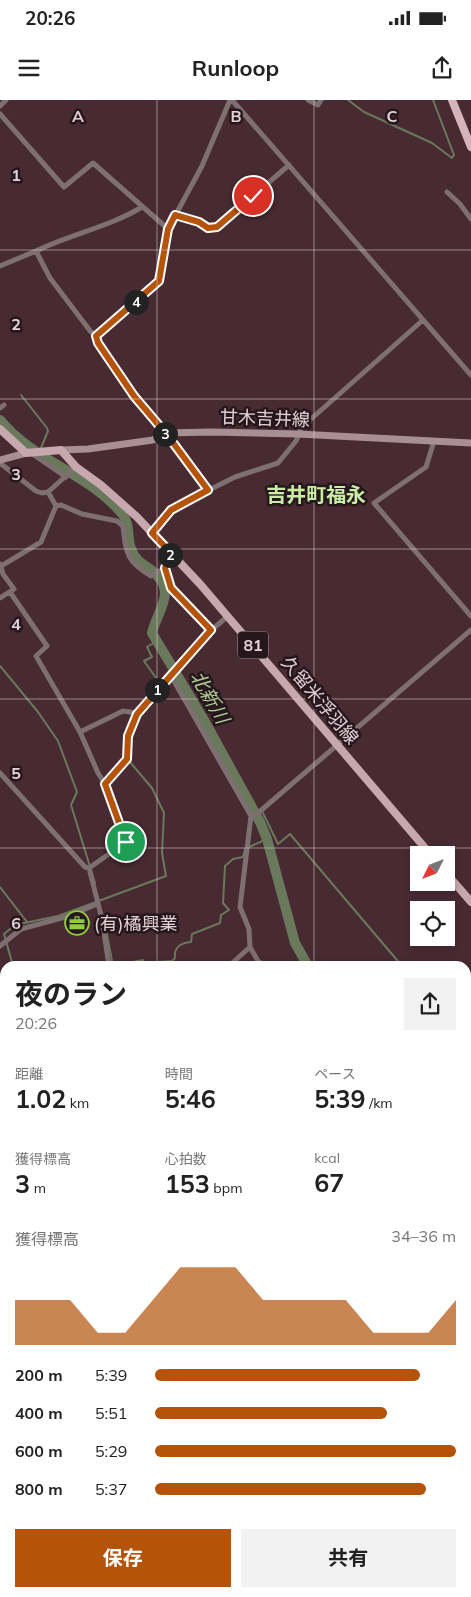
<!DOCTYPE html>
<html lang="ja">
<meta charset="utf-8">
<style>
:root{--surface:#fff;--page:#f2f2f2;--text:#222;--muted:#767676;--accent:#b45309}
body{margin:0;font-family:Mulish,"Noto Sans JP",sans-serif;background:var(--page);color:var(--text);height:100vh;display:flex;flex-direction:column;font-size:19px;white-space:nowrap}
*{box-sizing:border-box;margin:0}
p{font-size:16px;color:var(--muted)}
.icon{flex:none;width:28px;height:28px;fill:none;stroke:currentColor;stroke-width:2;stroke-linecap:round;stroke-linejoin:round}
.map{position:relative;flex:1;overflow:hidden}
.panel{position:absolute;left:0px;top:861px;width:471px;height:636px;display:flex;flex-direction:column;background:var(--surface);border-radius:15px 15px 0 0;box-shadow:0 2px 8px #0003}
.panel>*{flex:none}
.needle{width:32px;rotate:228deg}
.tools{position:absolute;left:410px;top:746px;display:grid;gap:10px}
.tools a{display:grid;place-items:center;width:45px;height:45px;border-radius:0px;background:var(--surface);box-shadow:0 2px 8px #0003;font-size:25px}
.pin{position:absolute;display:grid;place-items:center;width:42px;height:42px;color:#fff;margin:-21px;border:2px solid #fff;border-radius:50%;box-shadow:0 1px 5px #0007}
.km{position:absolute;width:25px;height:25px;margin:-12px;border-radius:50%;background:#222;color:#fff;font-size:14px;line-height:25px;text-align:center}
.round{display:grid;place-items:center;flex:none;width:52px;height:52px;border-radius:0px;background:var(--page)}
.overview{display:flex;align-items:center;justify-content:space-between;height:85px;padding:0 15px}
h1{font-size:28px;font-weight:700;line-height:38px}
.figures{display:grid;grid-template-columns:repeat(3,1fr);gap:8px;height:85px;padding:5px 15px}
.figures div{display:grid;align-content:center}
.figures b{font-size:25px;font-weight:700}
.figures small{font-size:14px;font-weight:400}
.figures p{font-size:14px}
.chart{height:140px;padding:10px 15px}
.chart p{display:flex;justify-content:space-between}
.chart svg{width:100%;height:90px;margin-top:5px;fill:var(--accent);opacity:.7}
.action{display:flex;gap:10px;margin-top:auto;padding:10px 15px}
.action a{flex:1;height:58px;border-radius:0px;background:var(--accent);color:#fff;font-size:20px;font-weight:700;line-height:58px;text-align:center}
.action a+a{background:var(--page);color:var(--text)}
ul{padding:0 15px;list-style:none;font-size:16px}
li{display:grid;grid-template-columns:80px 60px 1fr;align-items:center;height:38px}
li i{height:12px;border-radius:6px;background:var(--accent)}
.status{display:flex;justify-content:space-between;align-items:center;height:35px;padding:0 25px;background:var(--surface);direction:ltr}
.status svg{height:14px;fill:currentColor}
header{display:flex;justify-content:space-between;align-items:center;height:65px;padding:0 15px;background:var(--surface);font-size:22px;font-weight:700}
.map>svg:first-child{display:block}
</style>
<div class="status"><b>20:26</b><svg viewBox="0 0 49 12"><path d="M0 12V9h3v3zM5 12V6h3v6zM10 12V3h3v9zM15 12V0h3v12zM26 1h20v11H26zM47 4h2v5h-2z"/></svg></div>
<header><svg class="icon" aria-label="menu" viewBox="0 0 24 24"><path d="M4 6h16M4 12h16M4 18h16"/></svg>Runloop<svg class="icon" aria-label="share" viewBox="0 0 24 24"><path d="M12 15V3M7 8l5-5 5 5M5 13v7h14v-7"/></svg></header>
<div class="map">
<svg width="471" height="1497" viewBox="0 0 471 1497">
<rect width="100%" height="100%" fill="#482a32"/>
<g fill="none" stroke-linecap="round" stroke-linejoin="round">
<path stroke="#6a785b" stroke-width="2" d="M 348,0 L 364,12 L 432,43 L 452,58 L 454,55 L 433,0
M 21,295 L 47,328 L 48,331 L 41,348
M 157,541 L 147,547 L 152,557 L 144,561 L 159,582
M 0,566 L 38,612 L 58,641 L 77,692 L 71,705 L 95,783
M 136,611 L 142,603
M 263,713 L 278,744 L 290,734 L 402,866
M 116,724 L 123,741
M 249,747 L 267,739
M 125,748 L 127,747
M 0,787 L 27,822
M 104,819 L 113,866
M 13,866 L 4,834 L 15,825 L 58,816 L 166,776 L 162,753 L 164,713 L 152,688 L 130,662
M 134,866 L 133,862 L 143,860 L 144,863 L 172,861 L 175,858 C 174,847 180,843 191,842 L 192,834 L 220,823 L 221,815 L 229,810 L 223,803 L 225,766 L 233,759 L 243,757 L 245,749
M 0,889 L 5,885
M 466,899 L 471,895
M 0,911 L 5,917
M 466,1060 L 471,1070
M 458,1492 L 461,1497"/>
<path stroke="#6a785b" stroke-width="10" d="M 0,320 C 33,361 92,375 123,415 C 131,426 126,439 132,451 C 136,461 143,464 150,469 C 179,491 158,508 152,533 L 204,620 L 260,722 L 267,739 L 295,843 L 308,866
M 466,1229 L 471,1243"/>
<path stroke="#7e6f72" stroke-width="5" d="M 232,0 L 471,275
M 308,0 L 318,5 L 321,0
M 0,6 L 6,0
M 0,14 L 64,87 L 93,63 L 168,129
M 447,92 L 460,104 L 471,119
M 142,107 C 109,127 71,134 36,151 L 50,178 L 91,232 L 96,235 L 98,243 L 134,296 L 169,336 L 209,390 L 235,377 L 278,363 L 296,341 L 302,327 L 423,220
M 175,115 L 199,122 L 208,128 L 217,127 L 289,65
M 0,166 L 36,151
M 96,235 L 159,181 L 168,129 L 202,66 L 230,0
M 0,308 L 4,305
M 434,341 L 426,367 L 374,403 L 471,516
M 31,353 L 66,377
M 0,363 L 36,391 L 42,393 L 48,392 L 56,406
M 48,392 L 76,367
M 56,406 L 61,405 L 82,414 L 117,421 L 123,426 C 126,453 126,461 151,476 L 165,468 L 171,453
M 152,433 L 171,410 L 209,390
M 1,466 L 41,442 L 56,406
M 165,468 L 171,488 L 211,530
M 10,492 L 47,546 L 36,556 L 80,632
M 0,498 L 14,489 L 3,474 L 0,464
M 170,574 L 251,716 L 240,807 L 249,829 L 250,847 L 258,861 L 265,866
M 0,673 L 85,767 L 89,768 L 102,819 L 109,866
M 105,684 L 98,673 L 80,632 L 123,611 L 137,613
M 251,716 L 258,713 L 471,530
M 89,768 L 126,742 L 105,684 L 127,659 C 128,652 126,643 128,636 C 134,603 201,538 228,516
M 0,846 L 21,829 L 69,816 L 97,804
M 229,866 L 250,847
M 0,907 L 5,912
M 0,1094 L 5,1090
M 0,1157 L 5,1165
M 0,1194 L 5,1209
M 466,1216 L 471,1229
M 0,1277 L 5,1273
M 466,1316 L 471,1313
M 466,1398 L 471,1396
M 115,1492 L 118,1497
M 353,1492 L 357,1497"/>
<path stroke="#a88f95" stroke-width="7" d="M 61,350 L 88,349 L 153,340 L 164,333 L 211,332 L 298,334 L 471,343
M 0,360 L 26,353
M 466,908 L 471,904
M 0,1189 L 5,1197
M 61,1492 L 61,1497
M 70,1492 L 71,1497"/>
<path stroke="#c8a8af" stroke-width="8" d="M 0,329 L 26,353 L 61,350 L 76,367 L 101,385 L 137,417 L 200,484 L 431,755
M 446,773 L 471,802"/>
<path stroke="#d6b4bb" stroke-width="8" d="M 452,0 L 471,47"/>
</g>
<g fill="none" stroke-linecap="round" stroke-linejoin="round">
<g stroke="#fff" stroke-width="10">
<path id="route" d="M 126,742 L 105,684 L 127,659 L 128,636 L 137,614 L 211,530 L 171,488 L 165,468 L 171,453 L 152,433 L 171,410 L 208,390 L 168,336 L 134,296 L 98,243 L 96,236 L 159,181 L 168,129 L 175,115 L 199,122 L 208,128 L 217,127 L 253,96"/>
</g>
<use href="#route" stroke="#b45309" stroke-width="6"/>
</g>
<path fill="none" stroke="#e4d1d5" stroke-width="1" stroke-opacity="0.55" d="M 157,0 L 157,866M 314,0 L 314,866M 0,150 L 471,150M 0,299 L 471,299M 0,449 L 471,449M 0,599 L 471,599M 0,748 L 471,748M 0,898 L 5,898M 466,898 L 471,898M 0,1048 L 5,1048M 466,1048 L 471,1048M 0,1198 L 5,1198M 466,1198 L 471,1198M 0,1347 L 5,1347M 466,1347 L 471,1347M 157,1492 L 157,1497M 314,1492 L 314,1497"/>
<defs>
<g id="office-ring" transform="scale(1.25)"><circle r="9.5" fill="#25171b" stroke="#91cd3f" stroke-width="1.5"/><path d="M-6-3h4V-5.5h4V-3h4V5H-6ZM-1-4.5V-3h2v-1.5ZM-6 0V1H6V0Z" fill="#91cd3f"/></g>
</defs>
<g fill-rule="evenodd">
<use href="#office-ring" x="77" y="823"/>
</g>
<g text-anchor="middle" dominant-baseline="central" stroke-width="5" stroke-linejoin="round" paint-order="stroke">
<rect fill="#25171b" stroke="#ab999d" stroke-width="1" x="238" y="531.5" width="30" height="27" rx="4"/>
<g font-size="16" font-weight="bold" fill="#e4d1d5">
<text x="253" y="545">81</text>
</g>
<g font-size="18" fill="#e4d1d5" stroke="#25171b">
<text transform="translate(265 318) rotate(2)">甘木吉井線</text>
<text transform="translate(320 600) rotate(50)">久留米浮羽線</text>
</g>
<g font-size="18" fill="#e4d1d5" stroke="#25171b" text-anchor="start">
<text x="94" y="823">(有)橘興業</text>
</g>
<g font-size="19" font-style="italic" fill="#b0cb96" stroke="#25171b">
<text transform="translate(210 597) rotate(60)">北新川</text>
</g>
<g font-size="20" font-weight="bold" fill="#caeda6" stroke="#25171b">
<text x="316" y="394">吉井町福永</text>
</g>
</g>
<g font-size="16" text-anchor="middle" font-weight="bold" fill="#e4d1d5" stroke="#25171b" stroke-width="5" stroke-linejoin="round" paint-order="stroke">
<text x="78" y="22">A</text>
<text x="236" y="22">B</text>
<text x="392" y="22">C</text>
<text x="16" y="81">1</text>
<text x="16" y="230">2</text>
<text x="16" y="380">3</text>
<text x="16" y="530">4</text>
<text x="16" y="679">5</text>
<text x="16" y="829">6</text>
</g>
</svg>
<div class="tools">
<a><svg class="needle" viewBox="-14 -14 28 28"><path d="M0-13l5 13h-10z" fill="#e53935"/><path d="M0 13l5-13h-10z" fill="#767676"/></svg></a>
<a><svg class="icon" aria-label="locate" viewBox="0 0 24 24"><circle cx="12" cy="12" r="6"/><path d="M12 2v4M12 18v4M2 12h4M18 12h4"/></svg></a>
</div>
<div class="pin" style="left:126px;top:742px;background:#1e9e55"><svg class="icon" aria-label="arrive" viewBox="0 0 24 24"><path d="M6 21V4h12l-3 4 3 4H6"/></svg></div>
<div class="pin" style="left:253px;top:96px;background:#d93025"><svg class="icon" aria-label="check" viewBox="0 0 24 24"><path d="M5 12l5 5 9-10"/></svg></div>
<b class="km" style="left:157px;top:590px">1</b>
<b class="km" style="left:170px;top:455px">2</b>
<b class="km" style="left:165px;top:334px">3</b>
<b class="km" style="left:136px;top:202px">4</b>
<section class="panel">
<div class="overview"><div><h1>夜のラン</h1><p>20:26</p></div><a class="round"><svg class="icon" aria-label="share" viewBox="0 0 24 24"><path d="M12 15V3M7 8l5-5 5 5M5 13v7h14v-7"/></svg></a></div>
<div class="figures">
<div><p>距離</p><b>1.02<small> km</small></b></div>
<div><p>時間</p><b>5:46</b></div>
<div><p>ペース</p><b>5:39<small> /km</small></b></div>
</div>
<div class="figures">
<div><p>獲得標高</p><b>3<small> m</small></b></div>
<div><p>心拍数</p><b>153<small> bpm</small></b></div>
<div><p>kcal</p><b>67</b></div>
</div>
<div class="chart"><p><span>獲得標高</span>34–36 m</p>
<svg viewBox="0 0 160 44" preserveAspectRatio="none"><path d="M0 44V22L10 22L20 22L30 38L40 38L50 22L60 6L70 6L80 6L90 22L100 22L110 22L120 22L130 38L140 38L150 38L160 22V44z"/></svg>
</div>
<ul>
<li><b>200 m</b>5:39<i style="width:88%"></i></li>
<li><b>400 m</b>5:51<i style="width:77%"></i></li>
<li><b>600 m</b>5:29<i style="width:100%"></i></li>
<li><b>800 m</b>5:37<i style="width:90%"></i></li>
</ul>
<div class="action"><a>保存</a><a>共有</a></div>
</section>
</div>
